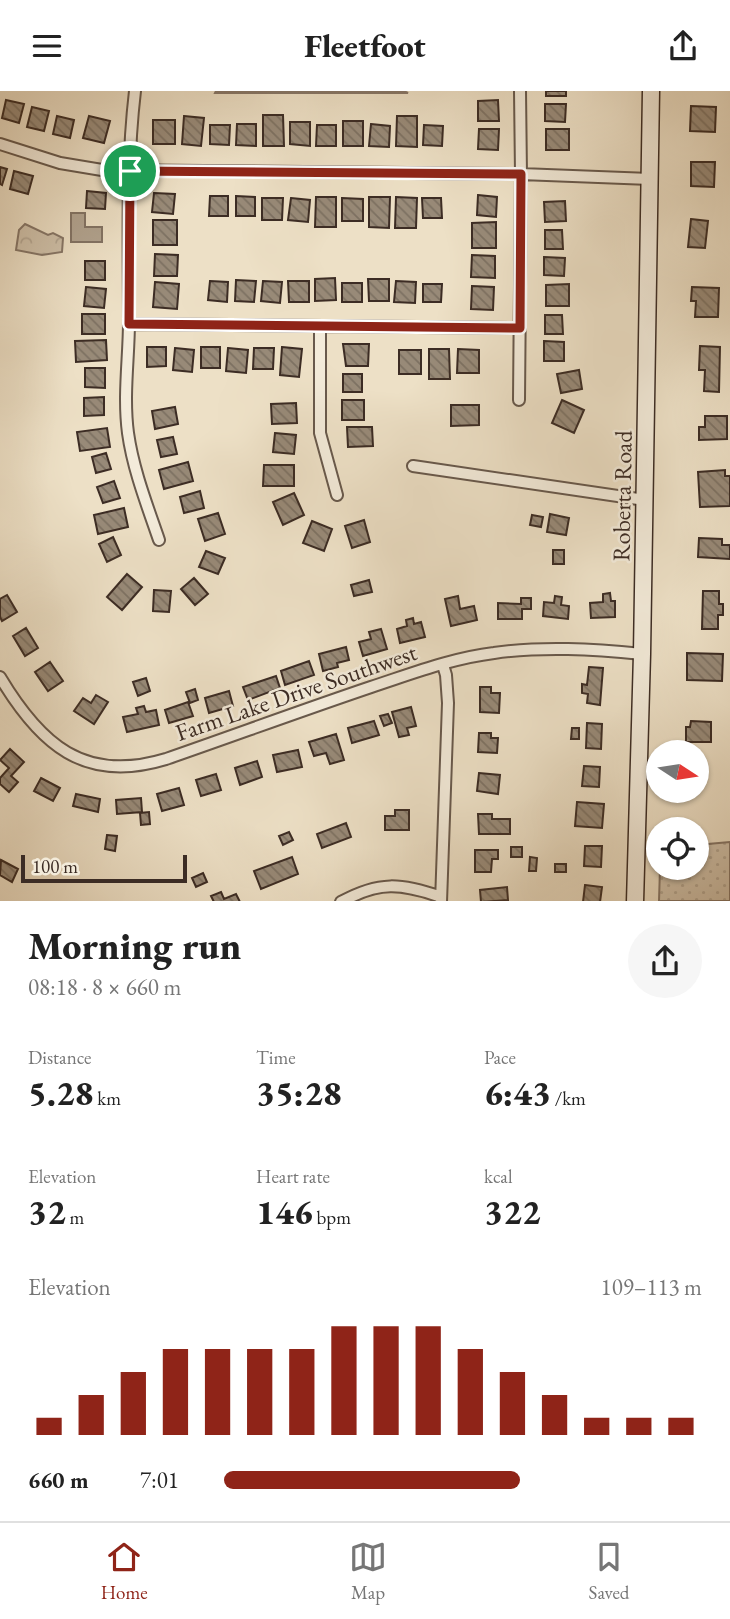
<!DOCTYPE html>
<meta charset="utf-8">
<style>
:root{--surface:#fff;--page:#f6f6f6;--text:#222;--muted:#767676;--line:#e0e0e0;--accent:#8f2418}
body{margin:0;font-family:"EB Garamond",serif;background:var(--page);color:var(--text);height:100vh;display:flex;flex-direction:column;font-size:26px;white-space:nowrap}
*{box-sizing:border-box;margin:0}
p{font-size:23px;color:var(--muted)}
.icon{flex:none;width:38px;height:38px;fill:none;stroke:currentColor;stroke-width:2;stroke-linecap:round;stroke-linejoin:round}
.map{position:relative;height:810px;overflow:hidden}
.details{display:flex;flex-direction:column;background:var(--surface);flex:1}
.details>*{flex:none}
.needle{width:46px;rotate:102deg}
.buttons{position:absolute;left:646px;top:649px;display:grid;gap:14px}
.buttons a{display:grid;place-items:center;width:63px;height:63px;border-radius:50%;background:var(--surface);box-shadow:0 2px 5px #0004;font-size:35px}
.scale{position:absolute;left:21px;bottom:18px;width:166px;box-sizing:border-box;padding-left:7px;border:4px solid #3c2c24;border-top:0;font-size:19px;line-height:24px;white-space:nowrap;color:#3c2c24;-webkit-text-stroke:5px #f3ebda;paint-order:stroke}
.pin{position:absolute;display:grid;place-items:center;width:60px;height:60px;color:#fff;margin:-30px;border:4px solid #fff;border-radius:50%;box-shadow:0 2px 7px #0007}
.round{display:grid;place-items:center;flex:none;width:74px;height:74px;border-radius:37px;background:var(--page)}
.head{display:flex;align-items:center;justify-content:space-between;height:119px;padding:0 28px}
h1{font-size:38px;font-weight:800;line-height:52px}
.stats{display:grid;grid-template-columns:repeat(3,1fr);gap:10px;height:119px;padding:7px 28px}
.stats div{display:grid;align-content:center}
.stats b{font-size:35px;font-weight:800}
.stats small{font-size:19px;font-weight:400}
.stats p{font-size:19px}
.chart{height:196px;padding:14px 28px}
.chart p{display:flex;justify-content:space-between}
.chart svg{width:100%;height:126px;margin-top:7px;stroke:var(--accent);stroke-width:6}
ul{padding:0 28px;list-style:none;font-size:23px}
li{display:grid;grid-template-columns:112px 84px 1fr;align-items:center;height:52px}
li i{height:18px;border-radius:9px;background:var(--accent)}
header{display:flex;justify-content:space-between;align-items:center;height:91px;padding:0 28px;background:var(--surface);font-size:32px;font-weight:800}
.dock{display:flex;justify-content:space-around;align-items:center;height:98px;border-top:2px solid var(--line);background:var(--surface);font-size:19px;color:var(--muted)}
.dock a{display:grid;justify-items:center;gap:4px}
.dock .on{color:var(--accent)}
.map>svg:first-child{display:block}
</style>
<header><svg class="icon" aria-label="menu" viewBox="0 0 24 24"><path d="M4 6h16M4 12h16M4 18h16"/></svg>Fleetfoot<svg class="icon" aria-label="share" viewBox="0 0 24 24"><path d="M12 15V3M7 8l5-5 5 5M5 13v7h14v-7"/></svg></header>
<div class="map">
<svg width="730" height="811" viewBox="0 0 730 811">
<defs>
<pattern id="grass-dots" width="8" height="8" patternUnits="userSpaceOnUse" patternTransform="scale(1.75)"><rect width="8" height="8" fill="#cfc1aa"/><path d="M2 2h.1M6 6h.1" fill="none" stroke="#b3a692" stroke-width="1.8" stroke-linecap="round"/></pattern>
<pattern id="park-crowns" width="20" height="18" patternUnits="userSpaceOnUse" patternTransform="scale(1.75)"><rect width="20" height="18" fill="#cfc1aa"/><path d="M2 6a3 3 0 1 1 6 0M12 15a3 3 0 1 1 6 0" fill="none" stroke="#b3a692"/></pattern>
<pattern id="building-back-hatch" width="6" height="6" patternUnits="userSpaceOnUse" patternTransform="scale(1.75)"><rect width="6" height="6" fill="#988a78"/><path d="M-1 5l2 2M0 0l6 6M5-1l2 2" fill="none" stroke="#7d7162"/></pattern>
</defs>
<rect width="100%" height="100%" fill="#ede0c6"/>
<filter id="stains"><feTurbulence type="fractalNoise" baseFrequency=".00286" numOctaves="4"/><feColorMatrix values="0 0 0 0 .2 0 0 0 0 .09 0 0 0 0 .02 0 0 0 .5 -.17"/></filter>
<radialGradient id="worn" r=".72"><stop offset=".6" stop-color="#630" stop-opacity="0"/><stop offset="1" stop-color="#630" stop-opacity=".3"/></radialGradient>
<path fill="url(#grass-dots)" stroke="#867667" stroke-width="2" d="M 216,0 L 404,0 L 408,2 L 215,2 Z
M 730,751 L 730,810 L 659,810 L 660,777 L 696,777 L 697,754 Z"/>
<path fill="url(#park-crowns)" stroke="#867667" stroke-width="2" d="M 25,133 L 48,144 L 53,142 L 63,147 L 62,161 L 42,164 L 16,159 L 19,139 Z"/>
<path fill="#b1a38f" stroke="#827364" stroke-width="2" d="M 71,122 L 85,122 L 85,136 L 102,136 L 102,151 L 71,151 Z"/>
<path fill="url(#building-back-hatch)" stroke="#3c2c24" stroke-width="2" d="M 546,0 L 566,0 L 566,5 L 546,5 Z
M 6,9 L 24,13 L 19,32 L 2,27 Z
M 498,9 L 499,30 L 478,30 L 478,10 Z
M 545,13 L 566,13 L 565,31 L 545,30 Z
M 691,15 L 716,16 L 715,41 L 690,40 Z
M 32,16 L 49,20 L 44,40 L 27,36 Z
M 263,24 L 283,24 L 284,55 L 263,55 Z
M 57,25 L 74,29 L 70,47 L 53,43 Z
M 89,25 L 110,30 L 104,52 L 83,47 Z
M 184,25 L 204,27 L 201,55 L 182,53 Z
M 397,25 L 417,25 L 417,56 L 396,55 Z
M 153,29 L 175,29 L 175,53 L 153,53 Z
M 343,30 L 363,30 L 363,55 L 343,55 Z
M 290,31 L 310,31 L 310,55 L 290,53 Z
M 237,33 L 256,33 L 256,55 L 236,54 Z
M 371,33 L 390,35 L 389,56 L 369,55 Z
M 210,34 L 230,34 L 229,54 L 210,53 Z
M 317,34 L 336,34 L 336,55 L 316,55 Z
M 424,34 L 443,35 L 442,55 L 423,54 Z
M 479,38 L 499,38 L 498,59 L 478,58 Z
M 546,38 L 569,38 L 569,59 L 546,59 Z
M 691,71 L 715,71 L 714,96 L 691,95 Z
M 0,76 L 7,78 L 2,94 L 0,93 Z
M 14,80 L 33,85 L 28,103 L 10,98 Z
M 87,100 L 106,102 L 105,118 L 86,117 Z
M 154,102 L 175,103 L 173,123 L 152,121 Z
M 478,104 L 497,106 L 496,126 L 477,124 Z
M 210,105 L 228,105 L 228,125 L 209,125 Z
M 236,105 L 255,106 L 255,125 L 236,125 Z
M 316,106 L 336,106 L 336,136 L 315,136 Z
M 369,106 L 390,106 L 389,137 L 369,136 Z
M 396,106 L 417,107 L 416,137 L 395,137 Z
M 262,107 L 283,107 L 282,129 L 262,129 Z
M 291,107 L 310,109 L 308,131 L 288,129 Z
M 342,107 L 363,108 L 363,130 L 342,130 Z
M 422,107 L 441,107 L 442,127 L 423,127 Z
M 565,110 L 566,130 L 545,131 L 544,111 Z
M 691,128 L 708,130 L 705,157 L 688,156 Z
M 153,129 L 177,129 L 177,154 L 153,154 Z
M 496,131 L 496,157 L 472,157 L 472,132 Z
M 545,139 L 562,139 L 563,158 L 545,158 Z
M 155,163 L 178,164 L 177,185 L 154,185 Z
M 472,164 L 495,165 L 495,187 L 471,186 Z
M 544,166 L 565,167 L 564,185 L 544,184 Z
M 85,170 L 105,170 L 105,189 L 85,189 Z
M 335,187 L 336,209 L 315,210 L 315,188 Z
M 368,188 L 389,188 L 389,210 L 369,210 Z
M 236,189 L 256,190 L 254,211 L 235,210 Z
M 210,190 L 228,191 L 227,211 L 208,209 Z
M 263,190 L 282,191 L 280,212 L 261,210 Z
M 288,190 L 309,190 L 309,211 L 289,211 Z
M 396,190 L 416,191 L 415,212 L 394,211 Z
M 155,191 L 179,193 L 177,218 L 153,216 Z
M 342,192 L 362,192 L 362,211 L 342,211 Z
M 423,193 L 442,193 L 441,211 L 423,211 Z
M 569,193 L 569,215 L 546,215 L 546,194 Z
M 472,195 L 494,196 L 493,219 L 471,218 Z
M 86,196 L 106,198 L 104,217 L 84,215 Z
M 692,196 L 719,197 L 718,226 L 695,226 L 696,210 L 691,210 Z
M 82,223 L 105,223 L 105,243 L 82,243 Z
M 545,224 L 562,224 L 563,243 L 545,243 Z
M 106,249 L 107,269 L 76,271 L 75,250 Z
M 544,250 L 564,251 L 564,270 L 544,270 Z
M 343,253 L 369,253 L 368,275 L 346,275 Z
M 700,255 L 720,256 L 719,301 L 704,300 L 705,279 L 699,279 Z
M 147,256 L 166,256 L 166,275 L 147,276 Z
M 201,256 L 220,256 L 220,277 L 201,277 Z
M 282,256 L 302,258 L 299,286 L 280,284 Z
M 175,257 L 194,259 L 192,281 L 173,279 Z
M 228,257 L 248,259 L 246,282 L 226,280 Z
M 254,257 L 274,257 L 273,278 L 253,278 Z
M 429,258 L 449,258 L 450,288 L 429,288 Z
M 458,258 L 479,259 L 479,282 L 457,282 Z
M 399,259 L 421,259 L 421,283 L 399,283 Z
M 85,277 L 105,277 L 105,297 L 85,296 Z
M 579,279 L 582,298 L 561,302 L 557,283 Z
M 343,283 L 362,283 L 362,301 L 343,301 Z
M 104,306 L 104,324 L 84,325 L 84,307 Z
M 342,309 L 364,309 L 364,329 L 342,329 Z
M 562,309 L 584,319 L 574,342 L 552,332 Z
M 296,312 L 297,332 L 272,333 L 271,313 Z
M 451,314 L 479,314 L 479,334 L 451,335 Z
M 175,316 L 178,333 L 155,338 L 152,320 Z
M 705,325 L 727,325 L 727,348 L 699,349 L 699,336 L 705,336 Z
M 347,336 L 372,336 L 373,355 L 348,356 Z
M 107,337 L 110,356 L 80,360 L 77,341 Z
M 275,342 L 296,344 L 294,363 L 273,361 Z
M 173,346 L 177,363 L 161,366 L 157,349 Z
M 106,362 L 111,378 L 96,382 L 92,366 Z
M 188,371 L 193,390 L 164,398 L 159,379 Z
M 264,374 L 294,374 L 294,395 L 263,395 Z
M 725,379 L 725,385 L 730,385 L 730,415 L 700,416 L 698,381 Z
M 114,390 L 120,407 L 103,412 L 97,396 Z
M 200,400 L 204,417 L 184,422 L 180,406 Z
M 294,402 L 304,424 L 283,434 L 273,411 Z
M 124,417 L 128,436 L 98,443 L 94,424 Z
M 218,422 L 225,443 L 205,450 L 198,428 Z
M 550,423 L 569,427 L 566,444 L 547,441 Z
M 532,424 L 543,426 L 541,436 L 530,434 Z
M 364,429 L 370,451 L 352,457 L 345,435 Z
M 312,430 L 332,438 L 324,460 L 303,452 Z
M 113,446 L 121,464 L 107,471 L 99,453 Z
M 699,447 L 722,448 L 722,454 L 730,454 L 730,468 L 698,466 Z
M 553,459 L 564,459 L 564,473 L 553,473 Z
M 206,460 L 225,467 L 218,483 L 199,476 Z
M 127,483 L 142,496 L 122,519 L 107,506 Z
M 194,487 L 208,503 L 195,514 L 181,498 Z
M 369,489 L 372,501 L 354,505 L 351,494 Z
M 154,499 L 171,500 L 169,521 L 153,520 Z
M 703,500 L 719,500 L 719,513 L 723,513 L 723,524 L 718,524 L 718,538 L 702,538 Z
M 610,502 L 611,510 L 615,510 L 615,526 L 591,527 L 590,512 L 603,511 L 603,503 Z
M 7,504 L 17,521 L 2,530 L 0,526 L 0,508 Z
M 458,505 L 460,518 L 474,515 L 477,529 L 451,535 L 445,508 Z
M 555,505 L 562,506 L 561,514 L 569,515 L 568,528 L 543,525 L 544,511 L 554,512 Z
M 521,507 L 531,507 L 531,518 L 522,518 L 522,528 L 498,528 L 498,512 L 521,513 Z
M 413,527 L 414,533 L 421,531 L 425,546 L 400,552 L 397,538 L 407,535 L 406,529 Z
M 26,537 L 38,557 L 25,565 L 13,545 Z
M 381,538 L 387,558 L 363,565 L 359,551 L 371,548 L 369,541 Z
M 346,556 L 349,569 L 337,572 L 338,576 L 323,580 L 319,563 Z
M 687,562 L 723,563 L 722,590 L 687,589 Z
M 309,570 L 314,584 L 285,594 L 281,580 Z
M 50,571 L 63,590 L 48,600 L 35,581 Z
M 589,576 L 603,577 L 600,614 L 587,612 L 588,603 L 582,602 L 582,593 L 587,594 Z
M 276,585 L 280,597 L 248,609 L 243,596 Z
M 146,587 L 150,600 L 138,605 L 133,591 Z
M 480,596 L 491,596 L 491,602 L 500,602 L 499,622 L 480,621 Z
M 195,598 L 198,609 L 190,612 L 186,601 Z
M 229,600 L 233,615 L 209,622 L 205,607 Z
M 96,604 L 108,611 L 94,633 L 74,620 L 83,607 L 91,612 Z
M 188,611 L 193,625 L 169,632 L 165,619 Z
M 144,615 L 146,621 L 156,619 L 159,634 L 127,641 L 123,626 L 138,623 L 136,617 Z
M 411,616 L 416,635 L 407,637 L 409,644 L 399,646 L 392,621 Z
M 388,623 L 392,632 L 384,635 L 380,625 Z
M 374,630 L 379,644 L 352,652 L 348,637 Z
M 691,630 L 711,631 L 711,651 L 686,651 L 686,636 L 690,636 Z
M 587,632 L 602,633 L 601,658 L 586,657 Z
M 572,637 L 579,637 L 579,648 L 571,648 Z
M 479,642 L 491,642 L 491,647 L 498,647 L 497,662 L 478,661 Z
M 336,643 L 344,669 L 330,673 L 326,662 L 314,665 L 309,651 Z
M 10,658 L 24,671 L 11,685 L 18,691 L 9,701 L 0,693 L 0,687 L 9,677 L 0,669 Z
M 298,659 L 302,676 L 277,681 L 273,664 Z
M 257,670 L 262,686 L 240,694 L 235,677 Z
M 584,675 L 600,676 L 599,696 L 582,695 Z
M 479,682 L 500,684 L 498,703 L 477,700 Z
M 216,683 L 221,699 L 201,705 L 196,689 Z
M 41,687 L 60,697 L 53,710 L 34,700 Z
M 179,697 L 184,714 L 162,720 L 157,703 Z
M 76,703 L 100,708 L 98,721 L 73,715 Z
M 141,707 L 142,721 L 117,723 L 116,709 Z
M 577,711 L 604,713 L 602,737 L 575,735 Z
M 395,719 L 409,719 L 409,739 L 385,739 L 385,725 L 395,725 Z
M 149,721 L 150,733 L 141,734 L 140,722 Z
M 478,723 L 492,723 L 492,728 L 510,728 L 510,743 L 479,743 Z
M 346,732 L 351,746 L 322,757 L 317,743 Z
M 289,741 L 293,749 L 283,754 L 279,745 Z
M 107,744 L 117,745 L 115,760 L 105,758 Z
M 585,755 L 602,755 L 601,776 L 584,775 Z
M 511,756 L 522,756 L 522,766 L 511,766 Z
M 475,759 L 498,759 L 498,768 L 492,768 L 491,781 L 475,781 Z
M 292,766 L 298,783 L 261,798 L 254,780 Z
M 530,766 L 537,767 L 536,780 L 529,780 Z
M 1,769 L 18,778 L 12,791 L 0,784 Z
M 555,773 L 566,773 L 566,781 L 555,781 Z
M 203,782 L 207,791 L 196,796 L 192,787 Z
M 585,794 L 602,796 L 600,811 L 583,811 Z
M 507,796 L 508,809 L 481,811 L 480,799 Z
M 221,801 L 224,808 L 236,803 L 240,811 L 214,811 L 211,805 Z"/>
<g fill="none" stroke-linecap="round" stroke-linejoin="round">
<g stroke="#68594c" stroke-width="14">
<path id="street" d="M 135,0 C 126,76 129,153 129,230 C 129,267 123,304 128,342 C 133,378 147,414 159,449
M 520,0 L 521,83 L 650,88
M 0,53 L 60,72 L 102,79 L 521,83 L 519,309
M 129,233 L 520,237
M 320,236 L 320,342 L 337,404
M 413,375 L 645,409
M 0,586 C 40,653 84,693 166,668 C 235,644 303,619 371,596 C 411,583 452,567 494,562 C 543,555 593,558 642,563
M 341,811 C 379,790 401,792 441,806
M 441,811 L 448,612 L 446,584 L 443,574"/>
</g>
<g stroke="#3c2c24" stroke-width="19">
<path id="secondary" d="M 635,811 L 642,563 L 651,0"/>
</g>
<use href="#street" stroke="#f3ebda" stroke-width="10"/>
<use href="#secondary" stroke="#f3ebda" stroke-width="16"/>
</g>
<g fill="none" stroke-linecap="round" stroke-linejoin="round">
<g stroke="#fff" stroke-width="14">
<path id="route" d="M 130,80 L 521,83 L 520,237 L 129,233 Z"/>
</g>
<use href="#route" stroke="#8f2418" stroke-width="9"/>
</g>
<g text-anchor="middle" dominant-baseline="central" stroke-width="5" stroke-linejoin="round" paint-order="stroke">
<g font-size="24" fill="#3c2c24" stroke="#f3ebda">
<text transform="translate(622 405) rotate(-89)">Roberta Road</text>
<text transform="translate(296 601) rotate(-19)">Farm Lake Drive Southwest</text>
</g>
</g>
<rect width="100%" height="100%" filter="url(#stains)"/>
<rect width="100%" height="100%" fill="url(#worn)"/>
</svg>
<div class="buttons">
<a><svg class="needle" viewBox="-14 -14 28 28"><path d="M0-13l5 13h-10z" fill="#e53935"/><path d="M0 13l5-13h-10z" fill="#767676"/></svg></a>
<a><svg class="icon" aria-label="locate" viewBox="0 0 24 24"><circle cx="12" cy="12" r="6"/><path d="M12 2v4M12 18v4M2 12h4M18 12h4"/></svg></a>
</div>
<div class="scale">100 m</div>
<div class="pin" style="left:130px;top:80px;background:#1e9e55"><svg class="icon" aria-label="arrive" viewBox="0 0 24 24"><path d="M6 21V4h12l-3 4 3 4H6"/></svg></div>
</div>
<section class="details">
<div class="head"><div><h1>Morning run</h1><p>08:18 · 8 × 660 m</p></div><a class="round"><svg class="icon" aria-label="share" viewBox="0 0 24 24"><path d="M12 15V3M7 8l5-5 5 5M5 13v7h14v-7"/></svg></a></div>
<div class="stats">
<div><p>Distance</p><b>5.28<small> km</small></b></div>
<div><p>Time</p><b>35:28</b></div>
<div><p>Pace</p><b>6:43<small> /km</small></b></div>
</div>
<div class="stats">
<div><p>Elevation</p><b>32<small> m</small></b></div>
<div><p>Heart rate</p><b>146<small> bpm</small></b></div>
<div><p>kcal</p><b>322</b></div>
</div>
<div class="chart"><p><span>Elevation</span>109–113 m</p>
<svg viewBox="0 0 160 44" preserveAspectRatio="none"><path d="M5 44V38M15 44V30M25 44V22M35 44V14M45 44V14M55 44V14M65 44V14M75 44V6M85 44V6M95 44V6M105 44V14M115 44V22M125 44V30M135 44V38M145 44V38M155 44V38"/></svg>
</div>
<ul>
<li><b>660 m</b>7:01<i style="width:62%"></i></li>
</ul>
</section>
<nav class="dock">
<a class="on"><svg class="icon" aria-label="home" viewBox="0 0 24 24"><path d="M3 11l9-7 9 7M6 9v11h12V9"/></svg>Home</a>
<a><svg class="icon" aria-label="map" viewBox="0 0 24 24"><path d="M3 6l6-2 6 2 6-2v14l-6 2-6-2-6 2zM9 4v14M15 6v14"/></svg>Map</a>
<a><svg class="icon" aria-label="saved" viewBox="0 0 24 24"><path d="M7 4h10v16l-5-4-5 4z"/></svg>Saved</a>
</nav>
